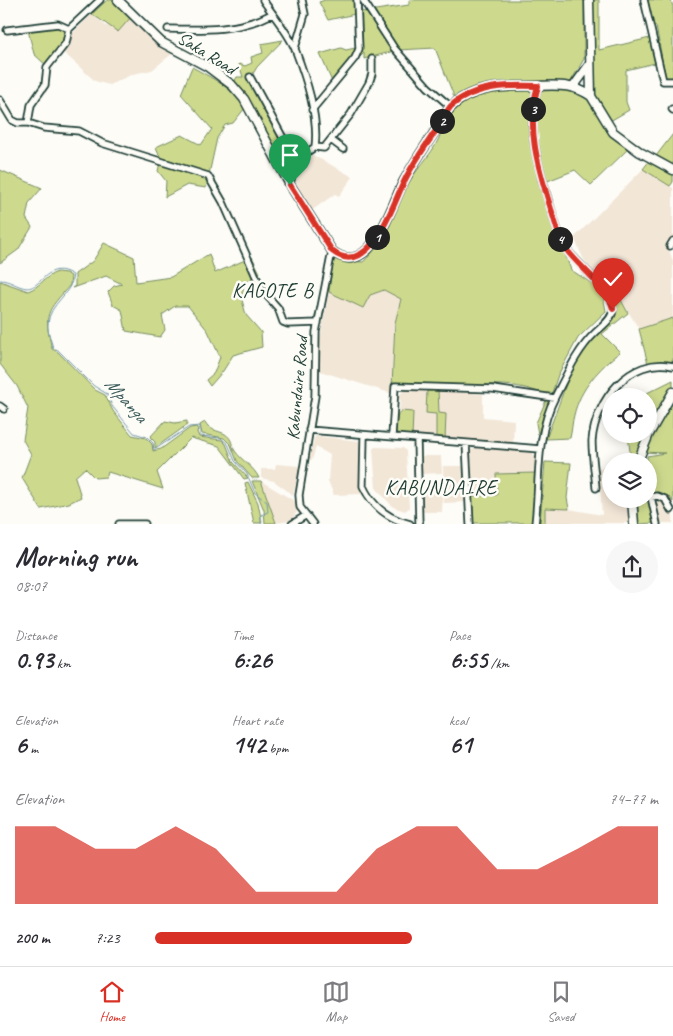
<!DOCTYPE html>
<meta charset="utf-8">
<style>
:root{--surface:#fff;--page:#f7f7f7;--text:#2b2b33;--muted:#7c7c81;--line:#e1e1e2;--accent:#d93025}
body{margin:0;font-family:Caveat,sans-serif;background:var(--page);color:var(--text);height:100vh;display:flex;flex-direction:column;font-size:19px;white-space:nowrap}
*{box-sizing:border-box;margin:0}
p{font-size:16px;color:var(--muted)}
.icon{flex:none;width:28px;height:28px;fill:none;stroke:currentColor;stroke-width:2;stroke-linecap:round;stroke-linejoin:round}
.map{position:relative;height:524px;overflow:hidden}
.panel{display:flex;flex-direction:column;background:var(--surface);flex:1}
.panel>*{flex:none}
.tools{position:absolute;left:602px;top:388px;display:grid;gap:10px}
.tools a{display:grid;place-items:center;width:55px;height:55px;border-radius:50%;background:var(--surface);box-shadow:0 2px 12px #0003;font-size:25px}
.pin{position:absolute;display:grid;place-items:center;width:42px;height:42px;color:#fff;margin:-51px -21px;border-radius:50% 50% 50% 0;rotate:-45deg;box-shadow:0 0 5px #0007}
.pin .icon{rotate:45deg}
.km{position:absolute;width:25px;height:25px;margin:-12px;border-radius:50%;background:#222;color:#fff;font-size:14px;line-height:25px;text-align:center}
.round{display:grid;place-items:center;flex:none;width:52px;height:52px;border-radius:26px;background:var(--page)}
.headline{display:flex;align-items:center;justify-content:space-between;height:85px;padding:0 15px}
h1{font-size:28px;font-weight:700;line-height:38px}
.figures{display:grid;grid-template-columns:repeat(3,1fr);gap:8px;height:85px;padding:5px 15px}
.figures div{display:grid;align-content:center}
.figures b{font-size:25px;font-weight:700}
.figures small{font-size:14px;font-weight:400}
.figures p{font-size:14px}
.chart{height:140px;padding:10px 15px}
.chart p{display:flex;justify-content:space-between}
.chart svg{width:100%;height:90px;margin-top:5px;fill:var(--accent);opacity:.7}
ul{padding:0 15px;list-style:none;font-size:16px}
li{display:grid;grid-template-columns:80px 60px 1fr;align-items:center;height:38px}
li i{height:12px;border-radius:6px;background:var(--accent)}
.dock{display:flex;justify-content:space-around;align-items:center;height:70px;border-top:1px solid var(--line);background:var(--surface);font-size:14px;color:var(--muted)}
.dock a{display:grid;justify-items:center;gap:2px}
.dock .active{color:var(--accent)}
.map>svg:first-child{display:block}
</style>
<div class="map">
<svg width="673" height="524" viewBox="0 0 673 524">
<rect width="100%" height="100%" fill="#fdfcf7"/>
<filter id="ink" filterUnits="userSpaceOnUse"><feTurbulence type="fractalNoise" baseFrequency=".02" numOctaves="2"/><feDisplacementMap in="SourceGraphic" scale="10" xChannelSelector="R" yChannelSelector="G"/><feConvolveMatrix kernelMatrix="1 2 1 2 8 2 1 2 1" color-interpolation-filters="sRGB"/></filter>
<g filter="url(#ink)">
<path fill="#f2e6d7" d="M 92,14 L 106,26 L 131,17 L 161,46 L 173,53 L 152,70 L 133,74 L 109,85 L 95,81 L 63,52 L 71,35 Z
M 313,155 L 353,177 L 339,196 L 335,194 L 311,211 L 296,185 L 298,163 L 302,159 Z
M 643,169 L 673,188 L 673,239 L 668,246 L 673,262 L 673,318 L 639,329 L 613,287 L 609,289 L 597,279 L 584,260 L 574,238 Z
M 384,290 L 401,299 L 395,323 L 391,390 L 393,394 L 320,371 L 320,338 L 329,292 L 363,308 L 370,295 Z
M 411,388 L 427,391 L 426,413 L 436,413 L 436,439 L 412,438 L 398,414 L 401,402 L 398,396 L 404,390 Z
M 438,390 L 483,394 L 483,417 L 514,420 L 513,446 L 445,440 L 439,414 Z
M 315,436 L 360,441 L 363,445 L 360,476 L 362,494 L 334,495 L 328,481 L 330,455 L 316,447 L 312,460 L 309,459 Z
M 375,447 L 403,448 L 406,451 L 409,508 L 405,511 L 393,507 L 376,488 L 373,449 Z
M 477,448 L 532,452 L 537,460 L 536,473 L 496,474 L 497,496 L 471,496 L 470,450 Z
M 420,456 L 441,456 L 442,473 L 422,474 Z
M 276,464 L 300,466 L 293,495 L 274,481 L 261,478 L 261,469 L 275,469 Z
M 610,464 L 611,499 L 631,499 L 632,523 L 545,523 L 545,508 L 569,509 L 602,515 L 599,469 Z
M 443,466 L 465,466 L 465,502 L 444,503 Z
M 261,481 L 296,502 L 298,510 L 291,521 L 276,523 Z
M 443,491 L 442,512 L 423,512 L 423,492 Z
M 649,496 L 670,498 L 673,502 L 673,523 L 654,523 Z"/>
<path fill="#cdda8e" stroke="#768c61" d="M 107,0 L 113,0 L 131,17 L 118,32 L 92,14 Z
M 325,0 L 359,0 L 362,12 L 409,5 L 409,0 L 584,0 L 584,59 L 570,83 L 495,85 L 464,92 L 457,104 L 435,48 L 398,50 L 364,59 L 364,53 L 333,84 L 320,54 L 341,48 L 346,50 L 360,47 L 355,14 L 328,20 L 319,2 Z
M 591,0 L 599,0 L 599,50 L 650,38 L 655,63 L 626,70 L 626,102 L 629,110 L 610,121 L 594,93 Z
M 648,0 L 671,0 L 673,7 L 673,78 L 666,80 L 656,26 L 653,26 Z
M 61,26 L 69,34 L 48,67 L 34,54 L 28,30 Z
M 283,40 L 257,67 L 251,77 L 291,157 L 289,175 L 233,84 L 237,77 L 243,77 L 239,64 L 245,66 L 252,63 L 251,57 L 263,53 L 261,44 Z
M 192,67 C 212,78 233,88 245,108 L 233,123 L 225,125 L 217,138 L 206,188 L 187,185 L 165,197 L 166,181 L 158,171 L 161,159 L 156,147 L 182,135 L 201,145 L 212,129 L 181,94 Z
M 535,89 L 530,127 L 538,181 L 571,270 L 602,290 L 606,311 L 578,338 L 558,375 L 538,434 L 536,423 L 548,396 C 527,386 508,384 484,385 L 483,392 L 401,389 L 397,391 L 392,386 L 395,323 L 401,299 L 384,290 L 370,295 L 363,308 L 329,292 L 333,258 L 335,257 L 346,261 L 363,262 C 387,241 387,219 402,193 C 411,176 425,162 435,146 C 440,137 443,127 448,119 C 468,90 504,90 535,89 Z
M 542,89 L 573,91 L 585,95 L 592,101 L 608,131 L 629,148 L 591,185 L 575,170 L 545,182 L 536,129 L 540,92 Z
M 673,134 L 673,166 L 656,156 Z
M 650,160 L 673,173 L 673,182 L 670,186 L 643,169 Z
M 0,170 L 42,188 L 29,203 L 26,218 L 32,227 L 18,250 L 0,263 Z
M 104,243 L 134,257 L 136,282 L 171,277 L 209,254 L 215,273 L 252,257 L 260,273 L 244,283 L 242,300 L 246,315 L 261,332 L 262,347 L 233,355 L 223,371 L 210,386 L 206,380 L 214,373 L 220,357 L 208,331 L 188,306 L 175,306 L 162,315 L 165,330 L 160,337 L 126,331 L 122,310 L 113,305 L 108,292 L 114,286 L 122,284 L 106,276 L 72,288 L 75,286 L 75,274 L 93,261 Z
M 57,272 L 66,273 L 71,276 L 70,285 C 47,312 43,312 52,349 L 58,352 L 95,390 L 105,395 L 113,411 L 132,435 L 146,438 L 152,444 L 153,451 L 161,449 L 190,428 L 196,427 L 198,429 L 197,432 L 199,437 L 222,440 L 226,444 L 233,462 L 248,478 L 244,479 L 219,446 L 191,438 L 157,472 L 163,489 L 108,472 L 106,477 L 95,478 L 85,468 L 75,477 L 81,497 L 69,503 L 41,509 L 22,478 L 31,454 L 23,440 L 28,408 L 17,386 L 0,364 L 0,281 L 28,291 C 40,287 44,277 57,272 Z
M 614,287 L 628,313 L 602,334 L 620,352 C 599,368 580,389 574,415 C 572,422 572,430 570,438 L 546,439 L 581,344 L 611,314 L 609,289 Z
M 673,318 L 673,361 L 648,364 L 639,329 Z
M 673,380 L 673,394 L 658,416 L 640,461 L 631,461 L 628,434 L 649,434 L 649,396 L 643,395 Z
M 438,390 L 439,413 L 446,414 L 445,440 L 436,439 L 436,414 L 426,413 L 427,391 Z
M 673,401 L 673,502 L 670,498 L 649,496 L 647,456 L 665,453 L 643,452 Z
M 401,411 L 413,412 L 412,438 L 396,436 L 395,433 L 398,414 Z
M 165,421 L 175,423 L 187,421 L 187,425 L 155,448 L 155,442 L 150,437 Z
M 205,422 C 210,431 217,430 225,434 C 233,439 231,445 235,451 C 242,461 253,466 259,478 L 252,478 L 237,461 L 231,445 L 224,438 L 202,434 L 200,425 Z
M 545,462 L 571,463 L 567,498 L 569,509 L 545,508 L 545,523 L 540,523 Z
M 536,473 L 533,523 L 473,523 L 471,496 L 497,495 L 496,474 Z
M 252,481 L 261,481 L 276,523 L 265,523 L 264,510 Z
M 248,482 L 258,503 L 262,523 L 254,523 L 245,483 Z
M 638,499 L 648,499 L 654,523 L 638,524 Z"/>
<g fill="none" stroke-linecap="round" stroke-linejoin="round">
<path stroke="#7499a9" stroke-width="1" d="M 0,280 C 10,280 17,287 27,288 C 42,288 48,259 73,275 C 72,295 49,303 48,324 C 47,331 51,340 53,348 L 58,350 L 94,386 L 107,394 L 112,406 L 134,433 L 147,437 L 153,443 L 154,450 L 189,427 L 200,426 L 200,436 L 221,438 L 228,444 L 235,461 L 247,474 L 255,493 L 267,502 L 268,512 L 261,515 L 261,524"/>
<g stroke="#1f3d34" stroke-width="9">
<path id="minor" d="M 263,0 C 273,15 288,32 295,49 C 306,78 319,116 315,147 L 295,160 L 290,185
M 363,0 L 394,48 L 428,87 L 451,107
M 644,0 L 663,81 L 673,81
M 168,29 C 204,30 240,31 272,14
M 7,30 L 58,24 L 69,29
M 295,48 L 305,14 L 302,0
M 250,77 L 295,160
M 0,100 L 12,120 L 18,123 L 28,123 L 44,128 L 79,131 L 102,143 L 208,176 L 223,202 L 262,290 L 278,308 L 283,322 L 288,324 L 318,323
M 672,109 L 673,110
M 312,110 L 355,58 L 359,49 L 357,0
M 28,123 L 31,105 L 45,85 L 47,67 L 66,43 L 69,29 L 100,0
M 331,140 L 343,149
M 315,147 L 324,148 L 351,114 L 369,83 L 372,74 L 372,59
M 670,246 L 673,241
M 0,406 L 4,409
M 309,430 L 540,449
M 364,436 L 363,486 C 372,506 389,519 410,524
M 392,436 L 395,386 L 493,389 L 554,398
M 417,439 L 419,524
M 466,443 L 470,524
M 596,488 C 595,473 592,457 592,441 C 595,401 630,356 673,366
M 119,524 L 145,524
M 292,524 L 305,516
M 313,524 L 300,507 L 299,495 L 315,396 L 316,332 L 332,251
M 535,524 C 540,482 535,436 555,397 C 566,376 577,350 595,333 C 601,327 613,319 613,309 C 613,293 578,264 567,250 C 559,238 556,225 552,212 C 540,171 524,128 538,86
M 657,524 L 651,497 L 657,496 L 665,499 L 671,510"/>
</g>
<g stroke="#1f3d34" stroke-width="11">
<path id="major" d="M 118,0 L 161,42 L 208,67 L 232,85 L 244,99 L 290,185 L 332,251 C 371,282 392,203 404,181 C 414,163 425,146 436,130 C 441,122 445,113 451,107 C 470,87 503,86 529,86 C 554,86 570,82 591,96
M 589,0 L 591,96 L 613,132 L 640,152 L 673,170
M 574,86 L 590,64
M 649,434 L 673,392
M 638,461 L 649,434
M 632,499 L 634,524"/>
</g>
<use href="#minor" stroke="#fdfcf7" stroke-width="5.5"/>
<use href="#major" stroke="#fdfcf7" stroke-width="8"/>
</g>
</g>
<g fill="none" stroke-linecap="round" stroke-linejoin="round" filter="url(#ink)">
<g stroke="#fff" stroke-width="10">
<path id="route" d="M 290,185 L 332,251 C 369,280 392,207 403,184 C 412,164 425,147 437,129 C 442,122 445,113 451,106 C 474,85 509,85 538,86 C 525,127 539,170 551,209 C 556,223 558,237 566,249 C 579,267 609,288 613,309"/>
</g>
<use href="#route" stroke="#d93025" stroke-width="6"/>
</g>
<g text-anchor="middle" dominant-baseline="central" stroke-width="5" stroke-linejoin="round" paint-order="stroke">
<g font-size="18" fill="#1f3d34" stroke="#fdfcf7">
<text transform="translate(207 53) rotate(32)">Saka Road</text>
<text transform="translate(297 388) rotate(-85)">Kabundaire Road</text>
</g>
<g font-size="19" font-style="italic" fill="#3b5c5b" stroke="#fdfcf7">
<text transform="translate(126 400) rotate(48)">Mpanga</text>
</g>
<g font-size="20" letter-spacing="1" fill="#1f3d34" stroke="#fdfcf7">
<text x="273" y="290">KAGOTE B</text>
<text x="441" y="487">KABUNDAIRE</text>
</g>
</g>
</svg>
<div class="tools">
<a><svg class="icon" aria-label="locate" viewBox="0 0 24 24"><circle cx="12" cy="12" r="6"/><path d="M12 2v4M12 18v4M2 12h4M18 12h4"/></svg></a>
<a><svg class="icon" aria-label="layers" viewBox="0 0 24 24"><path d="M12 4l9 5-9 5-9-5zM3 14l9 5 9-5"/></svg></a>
</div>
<div class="pin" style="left:290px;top:185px;background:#1e9e55"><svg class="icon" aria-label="arrive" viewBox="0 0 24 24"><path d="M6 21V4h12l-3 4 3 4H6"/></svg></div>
<div class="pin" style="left:613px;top:309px;background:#d93025"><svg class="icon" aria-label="check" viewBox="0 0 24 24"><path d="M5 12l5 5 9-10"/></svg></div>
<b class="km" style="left:377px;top:237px">1</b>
<b class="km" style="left:442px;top:121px">2</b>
<b class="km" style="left:533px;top:109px">3</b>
<b class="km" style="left:560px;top:239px">4</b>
</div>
<section class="panel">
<div class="headline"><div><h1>Morning run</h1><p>08:07</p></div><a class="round"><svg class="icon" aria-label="share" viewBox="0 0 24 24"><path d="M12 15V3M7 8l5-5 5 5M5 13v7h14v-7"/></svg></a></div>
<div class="figures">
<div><p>Distance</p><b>0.93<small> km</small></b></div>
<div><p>Time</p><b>6:26</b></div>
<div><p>Pace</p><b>6:55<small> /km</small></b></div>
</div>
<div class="figures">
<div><p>Elevation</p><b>6<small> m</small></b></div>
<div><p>Heart rate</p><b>142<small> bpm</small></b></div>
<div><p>kcal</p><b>61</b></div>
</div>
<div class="chart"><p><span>Elevation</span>74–77 m</p>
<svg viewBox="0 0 160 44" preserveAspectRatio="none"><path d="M0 44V6L10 6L20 17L30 17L40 6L50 17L60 38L70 38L80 38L90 17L100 6L110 6L120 27L130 27L140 17L150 6L160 6V44z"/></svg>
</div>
<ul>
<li><b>200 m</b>7:23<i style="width:51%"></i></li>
</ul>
</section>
<nav class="dock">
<a class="active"><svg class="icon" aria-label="home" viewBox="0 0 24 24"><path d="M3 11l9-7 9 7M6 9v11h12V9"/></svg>Home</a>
<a><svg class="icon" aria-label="map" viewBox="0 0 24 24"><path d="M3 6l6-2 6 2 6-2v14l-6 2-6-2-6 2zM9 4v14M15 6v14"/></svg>Map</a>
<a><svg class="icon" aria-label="saved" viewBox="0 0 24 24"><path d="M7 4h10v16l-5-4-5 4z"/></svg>Saved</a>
</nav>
